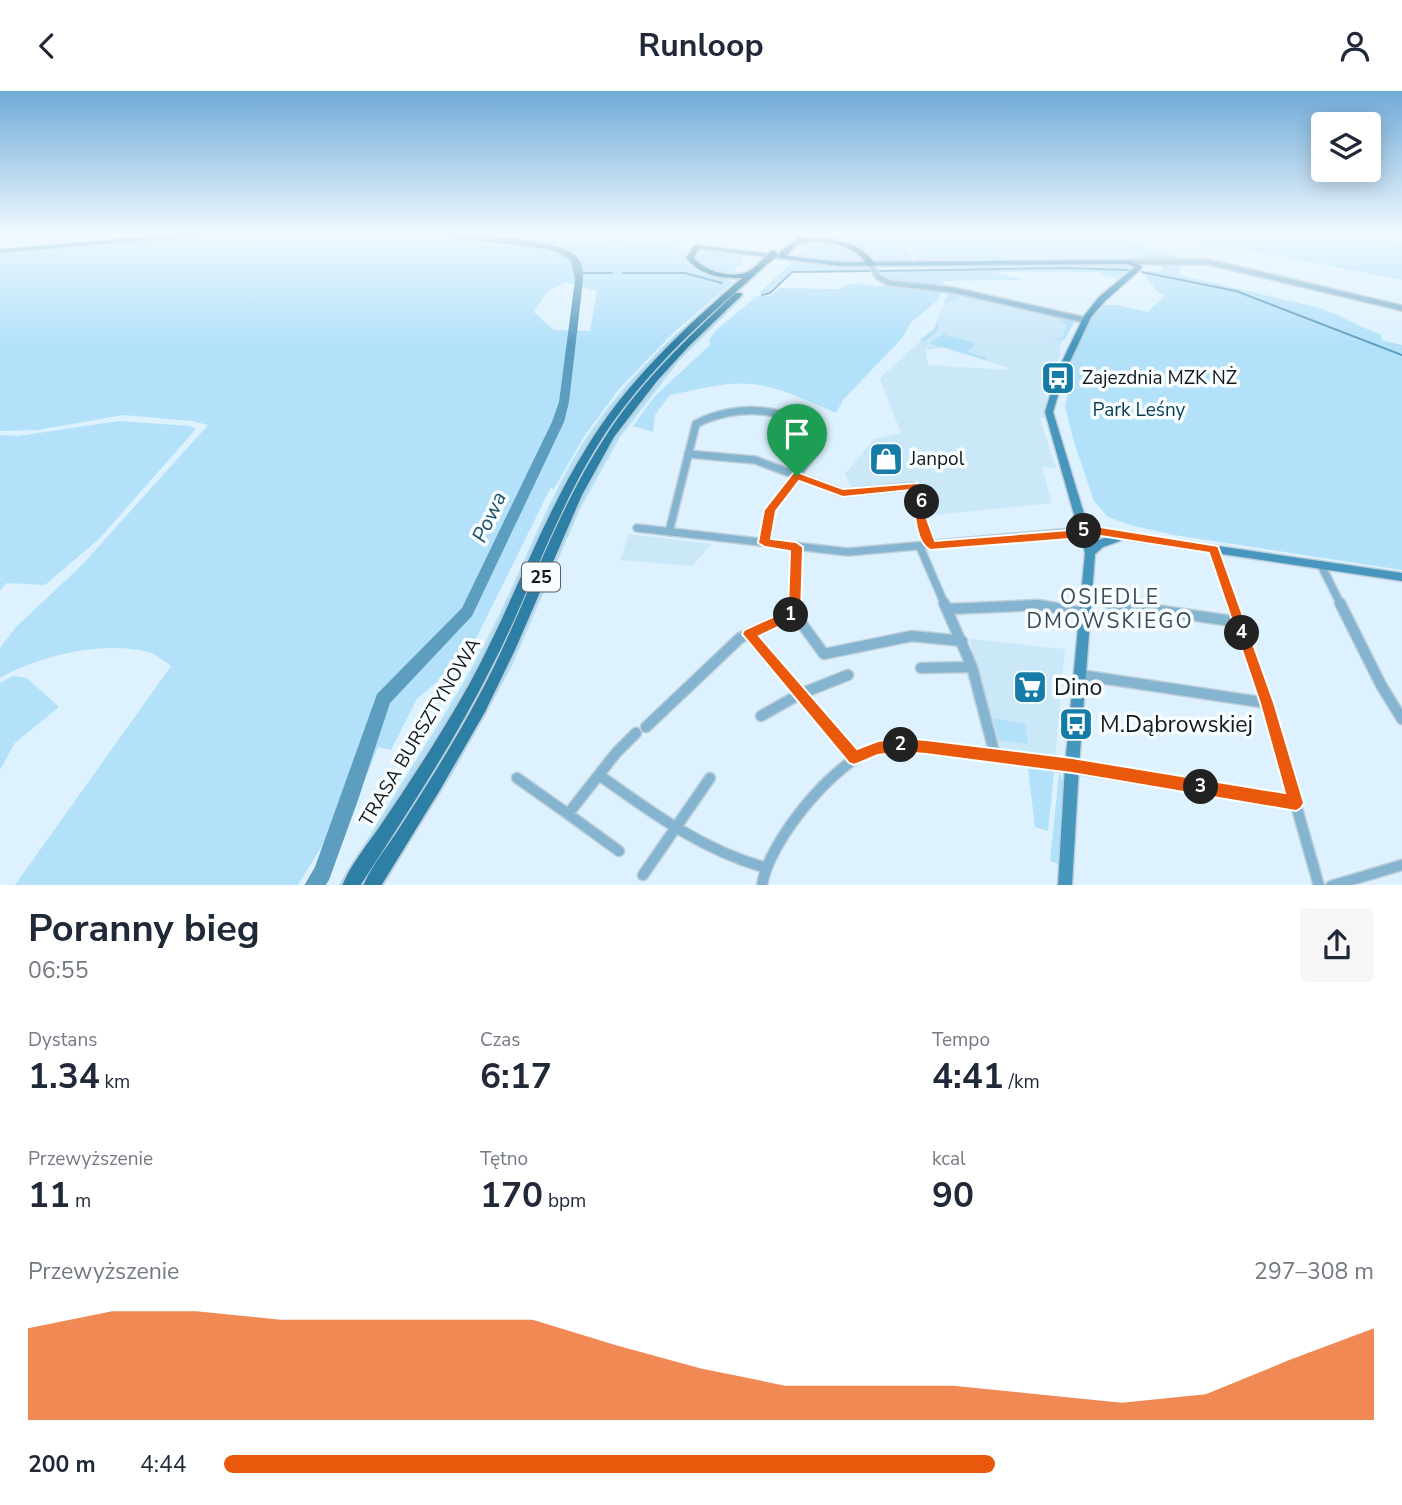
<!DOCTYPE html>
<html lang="pl">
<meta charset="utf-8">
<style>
:root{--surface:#fff;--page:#f6f6f7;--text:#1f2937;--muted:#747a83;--accent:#ea580c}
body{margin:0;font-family:"Nunito Sans",sans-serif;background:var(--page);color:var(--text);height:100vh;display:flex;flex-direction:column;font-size:26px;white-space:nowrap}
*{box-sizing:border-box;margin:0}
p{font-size:23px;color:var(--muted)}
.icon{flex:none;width:38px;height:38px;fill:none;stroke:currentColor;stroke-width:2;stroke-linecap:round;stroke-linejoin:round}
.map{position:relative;height:794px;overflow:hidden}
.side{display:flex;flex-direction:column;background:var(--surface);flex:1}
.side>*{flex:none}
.controls{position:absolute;left:1311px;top:21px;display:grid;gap:14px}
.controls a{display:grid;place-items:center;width:70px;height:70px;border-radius:7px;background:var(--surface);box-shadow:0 4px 18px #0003;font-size:35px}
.pin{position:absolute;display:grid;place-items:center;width:60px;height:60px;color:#fff;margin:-72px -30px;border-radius:50% 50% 50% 0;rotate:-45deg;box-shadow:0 0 7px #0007}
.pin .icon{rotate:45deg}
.km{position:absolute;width:35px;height:35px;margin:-18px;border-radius:50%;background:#222;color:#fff;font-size:19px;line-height:35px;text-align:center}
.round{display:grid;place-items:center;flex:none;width:74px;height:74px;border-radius:7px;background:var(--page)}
.summary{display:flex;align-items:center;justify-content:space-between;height:119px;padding:0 28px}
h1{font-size:38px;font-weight:700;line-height:52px}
.figures{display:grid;grid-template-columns:repeat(3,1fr);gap:10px;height:119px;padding:7px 28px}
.figures div{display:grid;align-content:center}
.figures b{font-size:35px;font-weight:700}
.figures small{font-size:19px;font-weight:400}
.figures p{font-size:19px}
.chart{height:196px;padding:14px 28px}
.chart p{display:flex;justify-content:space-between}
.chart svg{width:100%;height:126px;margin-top:7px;fill:var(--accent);opacity:.7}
ul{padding:0 28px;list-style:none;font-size:23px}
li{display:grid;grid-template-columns:112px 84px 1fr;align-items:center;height:52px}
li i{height:18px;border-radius:9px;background:var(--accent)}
header{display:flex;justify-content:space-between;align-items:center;height:91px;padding:0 28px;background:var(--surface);font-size:32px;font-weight:700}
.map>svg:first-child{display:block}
</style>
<header><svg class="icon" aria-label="back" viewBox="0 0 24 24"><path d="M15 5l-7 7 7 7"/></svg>Runloop<svg class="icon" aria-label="person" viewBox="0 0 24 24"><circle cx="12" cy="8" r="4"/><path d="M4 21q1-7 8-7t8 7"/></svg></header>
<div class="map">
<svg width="1402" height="795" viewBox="0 0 1402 795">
<rect width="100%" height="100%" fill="#ddf2fe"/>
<path fill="#cbe8f9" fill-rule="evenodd" d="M 568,143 L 771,143 L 670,151 L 620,144 L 616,149 Z
M 1031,143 L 1125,143 L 1133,152 L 1122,152 L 1137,168 L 1013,169 L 1007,167 L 997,151 L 1035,150 Z
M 949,200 L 1075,230 L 1059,256 L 1061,260 L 1049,296 L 1043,297 L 1042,301 L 1047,305 L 1045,327 L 1040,327 L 1056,377 L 1042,376 L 1052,412 L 933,424 L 917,389 L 851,397 L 845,383 L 874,348 L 901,342 L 880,288 L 882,285 L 934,238 ZM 946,256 L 993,272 L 1008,277 L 1006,279 L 928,274 L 926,259 Z
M 629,443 L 644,445 L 712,453 L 692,475 L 620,469 Z
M 969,548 L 1065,558 L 1055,669 L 1011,664 L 1000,656 Z"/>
<path fill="#b3e1fa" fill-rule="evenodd" d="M 228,143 L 421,143 L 506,155 L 516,145 C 549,150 580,154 612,156 C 639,157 662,150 687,158 L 685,169 L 692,176 L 733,191 L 673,242 L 619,298 L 585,344 L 553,399 L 551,396 L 468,564 L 417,608 L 391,659 L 378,656 L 369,679 L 298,794 L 15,794 L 171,575 C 164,570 156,563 148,561 C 105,549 37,565 0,587 L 0,557 L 16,536 L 81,475 L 208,334 L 192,330 L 123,324 L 38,339 L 0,340 L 0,162 ZM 565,191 L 597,200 L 590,240 L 554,239 L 534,221 L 546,202 Z
M 1031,143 L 1035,150 L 998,151 L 1007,170 L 917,170 L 905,147 Z
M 1166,143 C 1244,143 1325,136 1402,151 L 1402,189 Z
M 903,147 L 914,170 L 878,170 L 863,157 L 838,150 Z
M 816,149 L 852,158 L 864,168 L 849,171 L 796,167 L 809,151 Z
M 1122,152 L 1133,152 L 1184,168 L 1137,168 Z
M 703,158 L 754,165 L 743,167 L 743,173 L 735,177 L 736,185 L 705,176 L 697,171 L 695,164 Z
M 771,168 L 773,169 C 715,221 656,272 611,337 C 562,408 535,494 498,571 C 459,649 410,721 363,794 L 357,795 L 411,714 L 596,356 L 625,313 L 669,261 Z
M 792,171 L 869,175 L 871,179 L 791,180 L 767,202 L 759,202 Z
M 1124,172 L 1135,175 L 1136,178 L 1101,178 L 1128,180 L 1118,187 L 1105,185 L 1100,181 L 995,181 L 1024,189 L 943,190 L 947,197 L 881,188 L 877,180 L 1096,178 L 876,176 L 1081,173 L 1083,175 L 1120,175 Z
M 1177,172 L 1181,176 L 1180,184 L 1320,217 C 1342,225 1360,236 1382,244 L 1381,249 L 1402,254 L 1402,479 L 1174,444 L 1130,434 L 1108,426 L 1094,410 L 1074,351 L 1065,315 L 1072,285 L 1065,281 L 1073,258 L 1099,214 L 1117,214 L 1148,221 L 1164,205 L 1156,199 L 1143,182 L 1147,180 L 1160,181 L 1164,177 L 1158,173 Z
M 859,192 L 877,196 L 884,194 L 942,199 L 937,210 L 911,231 L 903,246 L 843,309 L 836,322 C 810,311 781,296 752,293 C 725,290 696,299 670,304 L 655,324 L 653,341 L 633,335 L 655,305 L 711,253 L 709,249 L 716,239 L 757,205 L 771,205 L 779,197 L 840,198 L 846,194 Z
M 949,200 L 1070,228 L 1075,230 L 1065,248 L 1051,251 L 1063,246 L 1066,234 L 1056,227 L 958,204 L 959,208 L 944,213 L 938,228 L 938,240 L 925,251 L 920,249 L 934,238 Z
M 746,203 L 679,270 L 620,346 L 581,416 L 511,577 L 450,687 L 398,765 C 438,704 475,642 508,578 C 534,526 553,470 577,417 C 615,333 674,260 746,203 Z
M 713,211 L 636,288 L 586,356 L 557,406 L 496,540 L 461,608 L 392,719 L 341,794 L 338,795 C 355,769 370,744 386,718 C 422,658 462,600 493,536 C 523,476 546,412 581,355 C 617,299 662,253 713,211 Z
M 945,242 L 945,244 L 975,252 L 968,261 L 987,267 L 985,269 L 929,252 Z
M 119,330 L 190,335 L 196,338 L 99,448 L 45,494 L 7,492 L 0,499 L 0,344 L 18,345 Z
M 13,585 L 27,587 L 59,616 L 15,652 L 0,679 L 0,592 Z
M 993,627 L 1025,633 L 1028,653 L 998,649 Z
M 1028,677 L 1050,679 L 1054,682 L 1048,740 L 1035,736 Z
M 1059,682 L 1064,691 L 1058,773 L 1050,770 Z"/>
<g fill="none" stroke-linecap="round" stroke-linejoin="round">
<path stroke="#5d9dbf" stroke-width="2" d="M 879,180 L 1066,177 L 1129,179
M 1142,181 L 1236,200 L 1402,264
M 579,182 L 612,182
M 623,182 L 685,182 L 722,192
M 762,204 L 770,202 L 792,181 L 870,180"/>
<path fill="#5d9dbf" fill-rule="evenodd" d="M 172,143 L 205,143 L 201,145 L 0,162 L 0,158 Z
M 437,143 C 465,143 555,147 575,164 C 583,171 583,180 583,189 L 569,311 L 564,331 L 472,525 L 390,612 L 358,709 L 329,789 L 325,795 L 304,795 L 315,776 L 377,603 L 462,517 L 552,331 L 559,311 L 575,189 L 571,170 L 557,161 L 546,158 L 454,147 Z"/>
<g stroke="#bdcfda" stroke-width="8">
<path id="street-far2" d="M 1129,171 L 1208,171 L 1402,217
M 871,173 L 878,186 L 890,192 L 953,199 L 1085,229"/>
</g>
<g stroke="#bdcfda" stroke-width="10">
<path id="street-far1" d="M 688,363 L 755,369 L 843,402 L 913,395 L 922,410 L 919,423 L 930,455
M 637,437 L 848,461 L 1084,440
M 669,441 L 696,333 C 733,313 798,312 820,354 L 770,419 L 765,452
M 920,456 L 945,514
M 1213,458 L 1233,514
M 1321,474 L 1341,514
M 1086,509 L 1120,514
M 794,514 L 796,456"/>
</g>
<g stroke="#bdcfda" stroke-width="13">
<path id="street" d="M 794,512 L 794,522 L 824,563 L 912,545 L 962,550
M 944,512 L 972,576 L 995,664
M 1108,512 L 1238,531
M 1232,512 L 1267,612 L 1319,795
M 1340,512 L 1381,594 L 1402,628
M 949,518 L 1038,514 L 1085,522
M 749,543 L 854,667
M 921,577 L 972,576
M 1080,584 L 1267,612
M 761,625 L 800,603 L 848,584
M 646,636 L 740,547 L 794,522
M 599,684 C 651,721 701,758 763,776
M 517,687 L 568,723 L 616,662 L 636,642
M 568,723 L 619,760
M 643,784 L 710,687
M 762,795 C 767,752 835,669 877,657 C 898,651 921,654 942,657 L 1295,712
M 1331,795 L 1402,774"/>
</g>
<g stroke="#bdcfda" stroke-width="3">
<path id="secondary" d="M 696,154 L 840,171 L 1129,169 L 1142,175 L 1142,177 L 1105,210 L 1091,226 L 1065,281 L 1053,321 L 1088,436 L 1402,482 L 1402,490 L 1121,448 L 1120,450 L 1103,456 L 1095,463 L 1079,675 L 1072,795 L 1058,795 L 1065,675 L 1085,462 L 1045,321 L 1057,281 L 1084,225 L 1099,206 L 1135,176 L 1128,173 L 840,175 L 694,157 L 693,156 ZM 1090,444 L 1108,446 L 1095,450 L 1093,453 Z"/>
</g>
<g stroke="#bdcfda" stroke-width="4">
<path id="primary" d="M 800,145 C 805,148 808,147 815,147 C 838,147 862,153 875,173 L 868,175 C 854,152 823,148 798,153 L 785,166 L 779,166 L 779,162 Z
M 696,154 L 700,156 L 694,167 C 705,180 730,188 747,181 C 754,178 760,171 765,166 L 772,168 C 752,188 729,206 709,225 C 674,257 641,292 613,331 C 560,406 533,496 491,577 C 453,653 406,724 360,795 L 342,795 C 351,772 369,752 382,732 C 410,691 437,649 462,606 C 508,526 537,437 585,359 C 626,291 683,238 742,187 C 721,188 700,184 686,167 L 694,155 Z
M 735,202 L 741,202 L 742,204 L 689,255 L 657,290 L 614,346 L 582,404 L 515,559 L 485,621 L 440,699 L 381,795 L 363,795 C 372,774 388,755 400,736 C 426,696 451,656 474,614 C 523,526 551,427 607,343 C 642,289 689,246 735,202 Z"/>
</g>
<use href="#street-far2" stroke="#84b4cf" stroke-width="5"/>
<use href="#street-far1" stroke="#84b4cf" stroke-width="7"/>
<use href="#street" stroke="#84b4cf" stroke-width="10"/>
<use href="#secondary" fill="#4796bd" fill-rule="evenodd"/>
<use href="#primary" fill="#2d7fa5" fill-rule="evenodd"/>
<g stroke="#bdcfda" stroke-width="10" stroke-linecap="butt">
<path id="primary-bridge" d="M 768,168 L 773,163"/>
</g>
<use href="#primary-bridge" stroke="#2d7fa5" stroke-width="8"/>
</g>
<linearGradient id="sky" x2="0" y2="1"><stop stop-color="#70abd8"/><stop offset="0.56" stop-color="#f0f9ff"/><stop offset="1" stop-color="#f0f9ff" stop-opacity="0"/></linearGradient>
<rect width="1402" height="254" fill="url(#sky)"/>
<path fill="#ea580c" stroke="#fff" stroke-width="2" fill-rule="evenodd" d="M 797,381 L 843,398 L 917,392 L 928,410 L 925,423 L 935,450 L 1069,439 L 1088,434 L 1218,455 L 1274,612 L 1304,712 L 1301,717 L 1296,720 L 1072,682 L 926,663 L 901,661 L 878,664 L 854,674 L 849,672 L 742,543 L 744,539 L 788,519 L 790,460 L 765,456 L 758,452 L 764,419 L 793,382 ZM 799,390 L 843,406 L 910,399 L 916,410 C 913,424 917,452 930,459 L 1069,448 L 1088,443 L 1209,462 L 1260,612 L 1285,702 L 1072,667 L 926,649 L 901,647 L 878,650 L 857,658 L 759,545 L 799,526 L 801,522 L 803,456 L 796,451 L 771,448 L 776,420 Z"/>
<defs>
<g id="bus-square" transform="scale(1.75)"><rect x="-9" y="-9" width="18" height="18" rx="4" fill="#147ca6" stroke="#f8fdff"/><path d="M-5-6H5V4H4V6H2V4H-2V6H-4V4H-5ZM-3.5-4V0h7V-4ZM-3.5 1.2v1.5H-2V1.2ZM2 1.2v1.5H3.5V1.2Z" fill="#fff"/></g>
<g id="shop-square" transform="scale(1.75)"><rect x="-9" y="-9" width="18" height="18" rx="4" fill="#147ca6" stroke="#f8fdff"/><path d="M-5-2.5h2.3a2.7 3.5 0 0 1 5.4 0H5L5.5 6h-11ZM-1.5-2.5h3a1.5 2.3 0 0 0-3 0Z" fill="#fff"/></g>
<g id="supermarket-square" transform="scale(1.75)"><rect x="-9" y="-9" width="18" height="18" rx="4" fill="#147ca6" stroke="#f8fdff"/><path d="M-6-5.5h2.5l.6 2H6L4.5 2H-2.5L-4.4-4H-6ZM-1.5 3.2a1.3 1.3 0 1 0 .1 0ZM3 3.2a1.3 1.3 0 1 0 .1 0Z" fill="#fff"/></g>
</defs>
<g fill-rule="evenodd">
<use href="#bus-square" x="1058" y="287"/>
<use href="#shop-square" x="886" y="368"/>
<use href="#supermarket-square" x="1030" y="596"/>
<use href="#bus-square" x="1076" y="633"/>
</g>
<g text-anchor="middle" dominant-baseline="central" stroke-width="7" stroke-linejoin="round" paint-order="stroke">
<rect fill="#f8fdff" stroke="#575e62" stroke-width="2" x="522" y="471.5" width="38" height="29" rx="5"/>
<g font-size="18" font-weight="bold" fill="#121a1e">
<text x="541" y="486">25</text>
</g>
<g font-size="19" fill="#121a1e" stroke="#f8fdff" text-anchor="start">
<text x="1082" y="287">Zajezdnia MZK NŻ</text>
<text x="910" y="368">Janpol</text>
</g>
<g font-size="19" fill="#023c53" stroke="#f8fdff">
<text x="1139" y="319">Park Leśny</text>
</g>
<g font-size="19" fill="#121a1e" stroke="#f8fdff">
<text transform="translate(420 641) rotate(-59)">TRASA BURSZTYNOWA</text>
</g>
<g font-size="21" font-style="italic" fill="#1c5068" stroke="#f8fdff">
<text transform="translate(489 426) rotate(-65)">Powa</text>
</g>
<g font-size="21" letter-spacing="2" fill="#3a4c56" stroke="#f8fdff">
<text x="1110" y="506">OSIEDLE<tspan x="1110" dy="24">DMOWSKIEGO</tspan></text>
</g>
<g font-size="23" fill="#121a1e" stroke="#f8fdff" text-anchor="start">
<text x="1054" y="596">Dino</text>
<text x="1100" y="633">M.Dąbrowskiej</text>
</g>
</g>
</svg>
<div class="controls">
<a><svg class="icon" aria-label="layers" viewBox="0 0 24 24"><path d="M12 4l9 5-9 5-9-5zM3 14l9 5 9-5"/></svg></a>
</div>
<div class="pin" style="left:797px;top:385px;background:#1e9e55"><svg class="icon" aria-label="arrive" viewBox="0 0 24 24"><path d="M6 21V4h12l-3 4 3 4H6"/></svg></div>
<b class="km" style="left:791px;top:524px">1</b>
<b class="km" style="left:901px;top:654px">2</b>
<b class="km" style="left:1201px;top:696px">3</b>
<b class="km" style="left:1242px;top:542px">4</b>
<b class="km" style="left:1084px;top:440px">5</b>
<b class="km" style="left:922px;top:411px">6</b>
</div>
<section class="side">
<div class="summary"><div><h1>Poranny bieg</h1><p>06:55</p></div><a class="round"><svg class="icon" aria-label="share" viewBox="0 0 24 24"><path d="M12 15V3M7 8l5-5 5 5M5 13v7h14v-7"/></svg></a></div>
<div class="figures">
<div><p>Dystans</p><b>1.34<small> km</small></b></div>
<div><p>Czas</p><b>6:17</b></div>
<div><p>Tempo</p><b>4:41<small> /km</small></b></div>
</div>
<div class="figures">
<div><p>Przewyższenie</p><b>11<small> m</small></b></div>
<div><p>Tętno</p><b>170<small> bpm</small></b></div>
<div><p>kcal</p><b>90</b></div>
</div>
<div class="chart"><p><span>Przewyższenie</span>297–308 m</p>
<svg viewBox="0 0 160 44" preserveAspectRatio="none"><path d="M0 44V12L10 6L20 6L30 9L40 9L50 9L60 9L70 18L80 26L90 32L100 32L110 32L120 35L130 38L140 35L150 23L160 12V44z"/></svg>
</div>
<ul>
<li><b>200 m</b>4:44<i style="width:67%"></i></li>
</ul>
</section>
